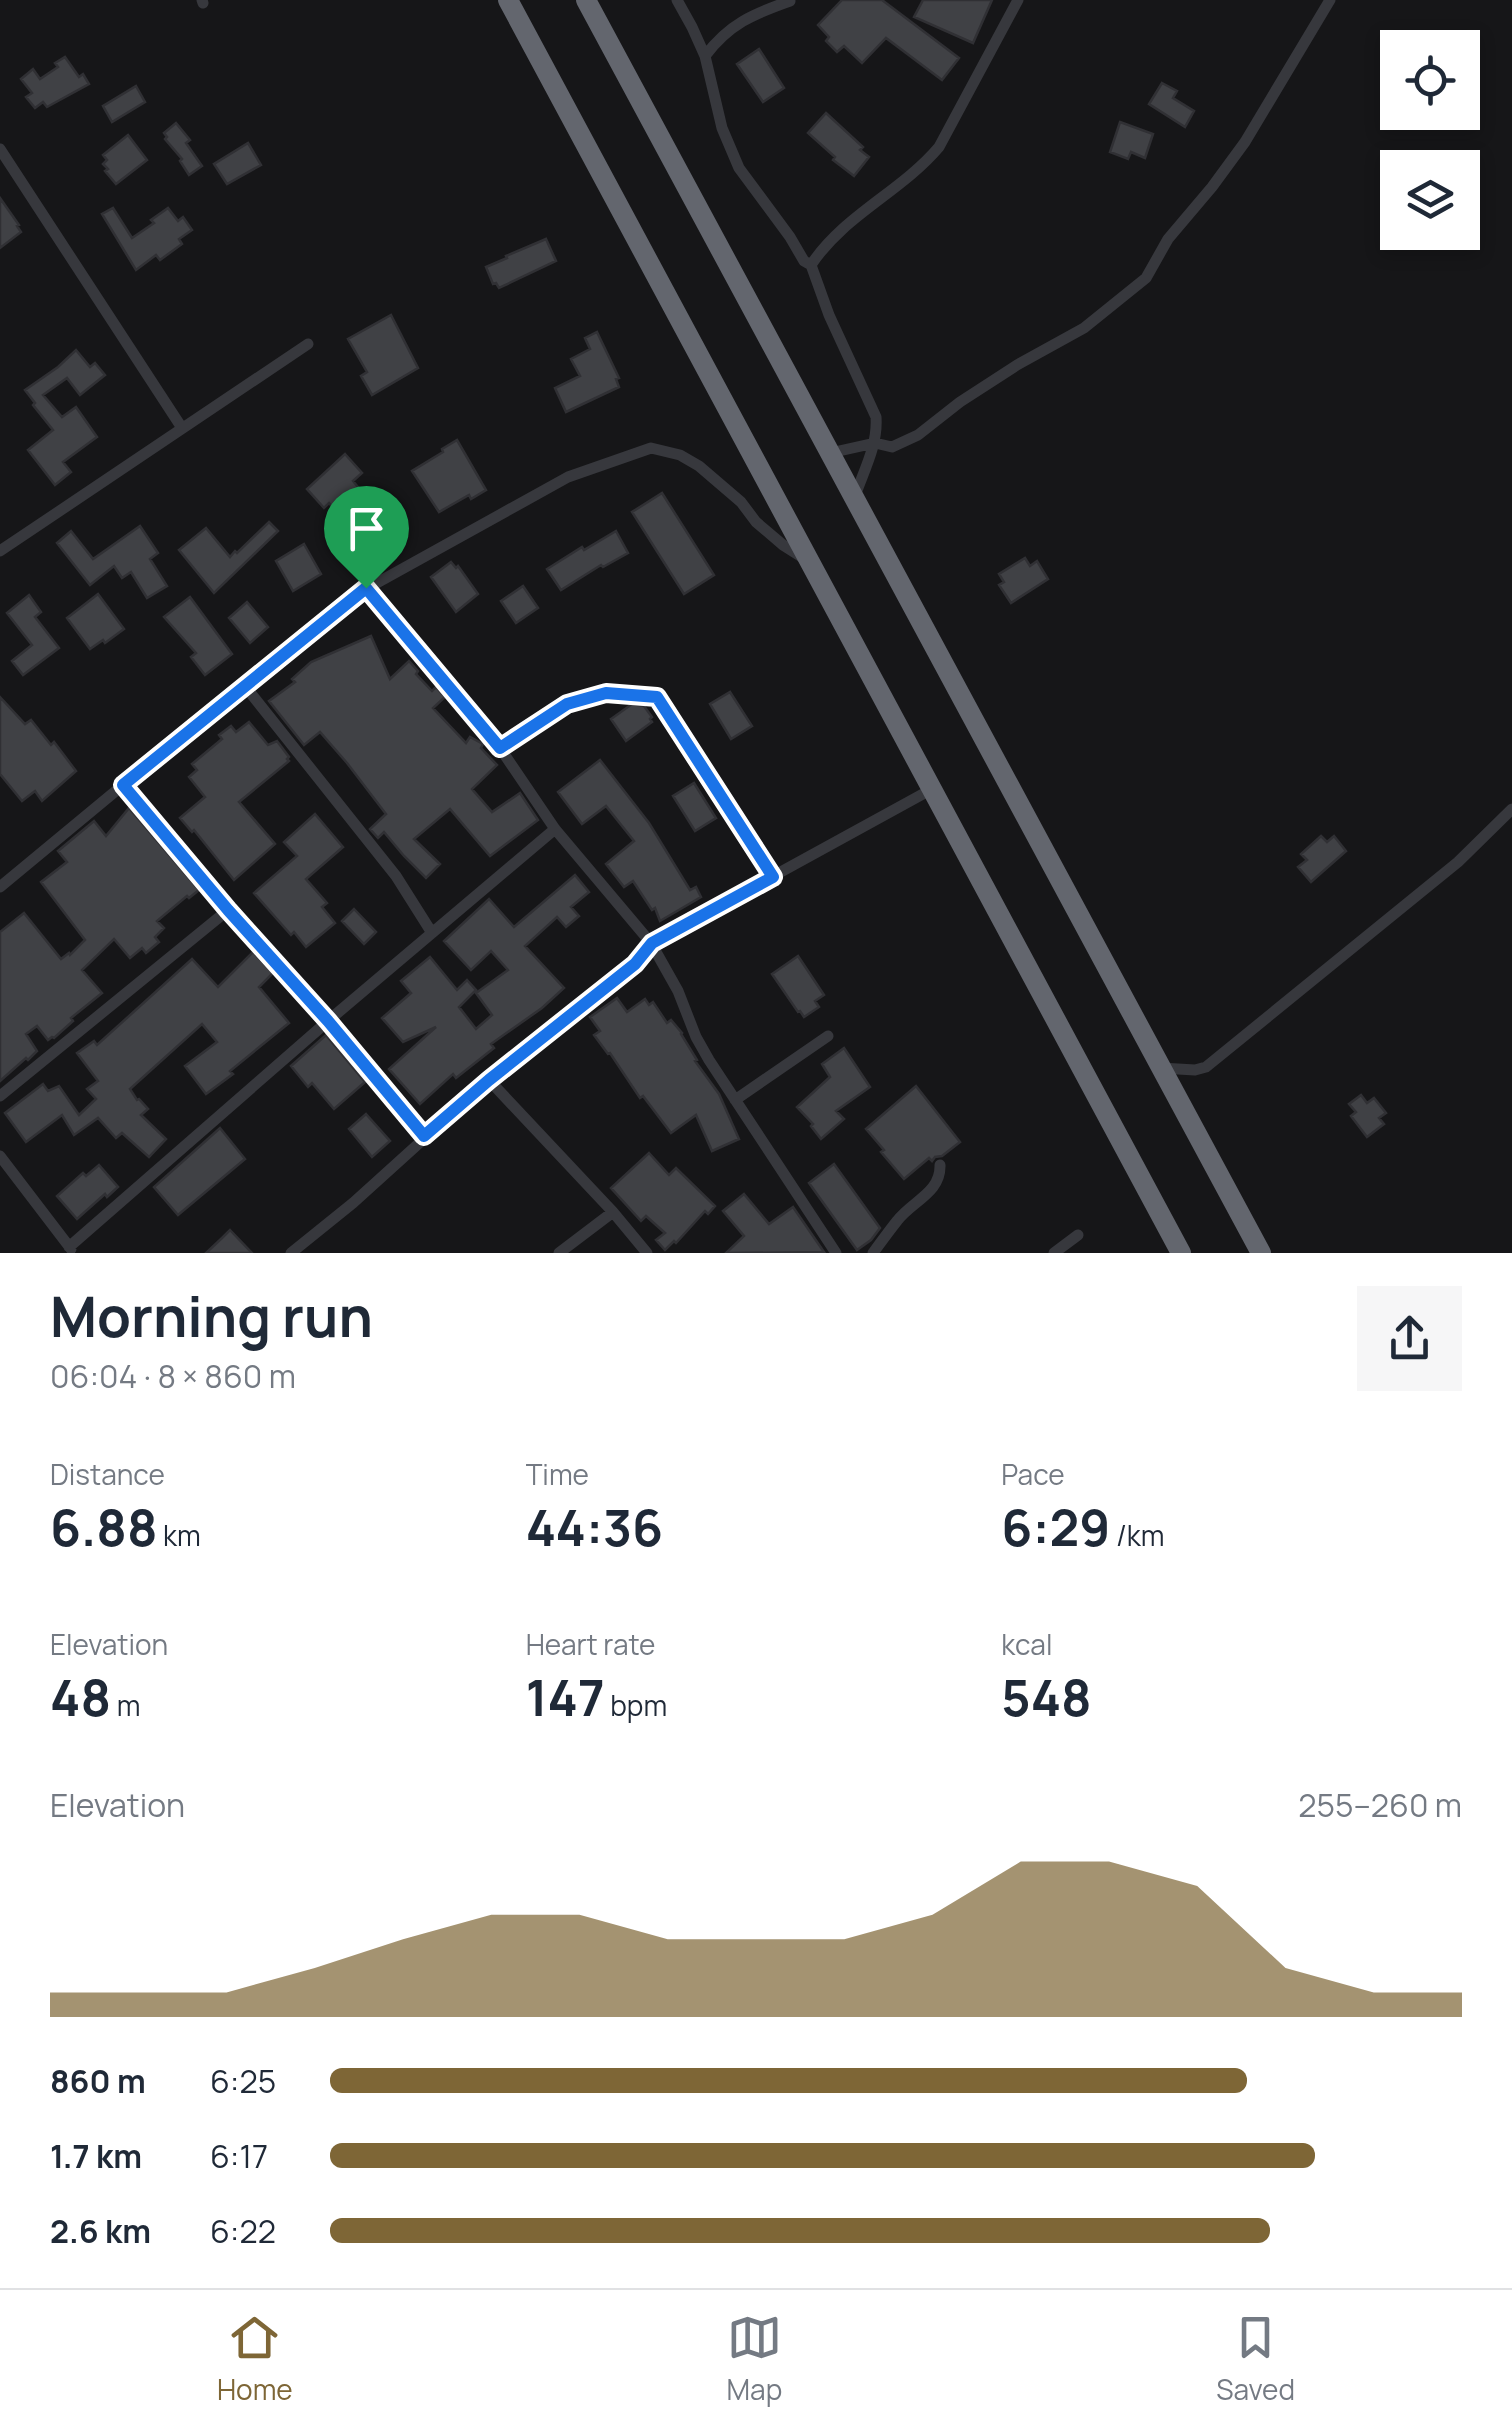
<!DOCTYPE html>
<meta charset="utf-8">
<style>
:root{--surface:#fff;--page:#f6f6f7;--text:#1f2937;--muted:#747a83;--line:#e0e1e3;--accent:#7e6636}
body{margin:0;font-family:Manrope,sans-serif;background:var(--page);color:var(--text);height:100vh;display:flex;flex-direction:column;font-size:38px;white-space:nowrap}
*{box-sizing:border-box;margin:0}
p{font-size:32px;color:var(--muted)}
.icon{flex:none;width:55px;height:55px;fill:none;stroke:currentColor;stroke-width:2;stroke-linecap:round;stroke-linejoin:round}
.map{position:relative;height:1253px;overflow:hidden}
.details{display:flex;flex-direction:column;background:var(--surface);flex:1}
.details>*{flex:none}
.controls{position:absolute;left:1380px;top:30px;display:grid;gap:20px}
.controls a{display:grid;place-items:center;width:100px;height:100px;border-radius:0px;background:var(--surface);box-shadow:0 5px 15px #0003;font-size:50px}
.pin{position:absolute;display:grid;place-items:center;width:85px;height:85px;color:#fff;margin:-102px -42px;border-radius:50% 50% 50% 0;rotate:-45deg;box-shadow:0 0 10px #0007}
.pin .icon{rotate:45deg}
.round{display:grid;place-items:center;flex:none;width:105px;height:105px;border-radius:0px;background:var(--page)}
.headline{display:flex;align-items:center;justify-content:space-between;height:170px;padding:0 50px}
h1{font-size:55px;font-weight:700;line-height:75px}
.stats{display:grid;grid-template-columns:repeat(3,1fr);gap:15px;height:170px;padding:10px 50px}
.stats div{display:grid;align-content:center}
.stats b{font-size:50px;font-weight:700}
.stats small{font-size:28px;font-weight:400}
.stats p{font-size:28px}
.chart{height:280px;padding:20px 50px}
.chart p{display:flex;justify-content:space-between}
.chart svg{width:100%;height:180px;margin-top:10px;fill:var(--accent);opacity:.7}
ul{padding:0 50px;list-style:none;font-size:32px}
li{display:grid;grid-template-columns:160px 120px 1fr;align-items:center;height:75px}
li i{height:25px;border-radius:12px;background:var(--accent)}
.menu{display:flex;justify-content:space-around;align-items:center;height:140px;border-top:2px solid var(--line);background:var(--surface);font-size:28px;color:var(--muted)}
.menu a{display:grid;justify-items:center;gap:5px}
.menu .active{color:var(--accent)}
.map>svg:first-child{display:block}
</style>
<div class="map">
<svg width="1512" height="1253" viewBox="0 0 1512 1253">
<rect width="100%" height="100%" fill="#161618"/>
<path fill="#404145" stroke="#303034" stroke-width="2.5" d="M 842,0 L 882,0 L 959,58 L 942,80 L 886,38 L 862,63 L 844,46 L 837,52 L 826,41 L 829,37 L 818,25 Z
M 923,0 L 992,0 L 973,43 L 914,17 Z
M 759,49 L 784,88 L 763,102 L 737,64 Z
M 65,57 L 79,77 L 83,74 L 89,84 L 47,107 L 43,102 L 35,108 L 26,97 L 32,93 L 21,79 L 33,69 L 40,79 L 58,67 L 55,63 Z
M 1162,83 L 1177,91 L 1173,98 L 1194,111 L 1185,127 L 1149,104 Z
M 136,86 L 145,102 L 112,122 L 103,106 Z
M 826,113 L 863,147 L 860,150 L 869,157 L 854,176 L 833,160 L 835,157 L 808,133 Z
M 1120,122 L 1153,134 L 1145,158 L 1131,152 L 1128,159 L 1110,152 Z
M 176,123 L 190,140 L 186,143 L 202,166 L 189,175 L 180,161 L 182,159 L 165,139 L 167,137 L 164,133 Z
M 128,135 L 147,160 L 116,184 L 105,171 L 108,169 L 103,164 L 107,160 L 103,155 Z
M 248,143 L 261,165 L 227,184 L 214,164 Z
M 0,198 L 19,225 L 17,226 L 21,232 L 0,248 Z
M 113,208 L 132,238 L 154,223 L 151,220 L 168,208 L 178,221 L 183,217 L 192,230 L 179,239 L 182,244 L 160,260 L 156,255 L 136,270 L 102,214 Z
M 546,239 L 556,261 L 499,288 L 496,283 L 493,284 L 486,267 L 507,258 L 506,256 Z
M 391,315 L 418,368 L 372,395 L 361,376 L 367,372 L 348,339 Z
M 597,332 L 619,378 L 616,379 L 619,387 L 566,412 L 555,388 L 580,376 L 571,359 L 590,349 L 585,338 Z
M 76,350 L 90,367 L 95,363 L 105,375 L 80,395 L 67,378 L 43,395 L 62,417 L 76,407 L 97,437 L 63,462 L 71,472 L 55,485 L 28,450 L 53,430 L 33,405 L 35,403 L 25,390 L 58,367 Z
M 457,440 L 486,490 L 471,499 L 469,495 L 439,512 L 412,471 L 443,452 L 442,449 Z
M 345,454 L 362,473 L 353,481 L 380,514 L 356,535 L 329,503 L 324,508 L 307,489 Z
M 662,493 L 714,575 L 684,594 L 632,512 Z
M 269,522 L 278,531 L 214,593 L 179,550 L 206,528 L 230,557 L 235,551 L 237,553 Z
M 140,526 L 158,553 L 150,559 L 167,586 L 147,598 L 131,572 L 122,578 L 114,566 L 90,585 L 57,543 L 71,531 L 93,559 Z
M 616,531 L 628,553 L 603,567 L 601,565 L 561,590 L 547,569 L 582,547 L 584,550 Z
M 304,544 L 321,574 L 293,591 L 276,561 Z
M 1025,558 L 1030,566 L 1037,561 L 1048,579 L 1011,603 L 999,585 L 1004,582 L 999,574 Z
M 451,562 L 456,568 L 458,566 L 478,594 L 456,612 L 431,577 Z
M 523,586 L 538,608 L 516,623 L 501,601 Z
M 98,594 L 124,629 L 105,643 L 103,640 L 90,649 L 67,618 Z
M 29,595 L 41,612 L 35,617 L 59,648 L 23,675 L 12,661 L 32,645 L 7,613 Z
M 190,597 L 232,654 L 205,675 L 191,657 L 196,653 L 164,617 Z
M 247,602 L 268,627 L 250,643 L 229,618 Z
M 371,636 L 390,679 L 409,661 L 418,671 L 416,674 L 432,691 L 436,687 L 445,697 L 433,708 L 466,743 L 470,737 L 483,744 L 481,748 L 497,765 L 472,789 L 492,812 L 520,793 L 538,820 L 490,856 L 450,809 L 414,839 L 440,864 L 426,878 L 404,856 L 384,832 L 378,838 L 370,829 L 386,814 L 347,763 L 320,732 L 304,745 L 269,701 L 295,682 L 292,679 L 311,662 Z
M 730,692 L 752,726 L 731,739 L 710,704 Z
M 0,697 L 25,724 L 31,720 L 51,745 L 54,742 L 76,771 L 42,801 L 35,791 L 22,801 L 0,774 Z
M 632,704 L 644,706 L 652,717 L 650,719 L 652,722 L 626,741 L 611,719 Z
M 249,722 L 268,745 L 277,741 L 289,757 L 287,759 L 289,761 L 239,802 L 275,844 L 234,880 L 194,830 L 192,832 L 180,818 L 205,797 L 189,777 L 197,770 L 192,764 L 222,739 L 219,735 L 231,726 L 236,732 Z
M 600,760 L 649,823 L 690,890 L 696,887 L 701,897 L 660,921 L 655,908 L 652,910 L 633,881 L 624,887 L 606,864 L 634,841 L 606,806 L 582,824 L 558,792 Z
M 694,783 L 716,818 L 695,831 L 673,796 Z
M 129,808 L 199,890 L 189,898 L 187,896 L 157,921 L 164,928 L 155,937 L 159,942 L 146,953 L 142,948 L 130,958 L 114,939 L 82,970 L 102,993 L 71,1018 L 73,1021 L 54,1038 L 52,1037 L 48,1040 L 37,1026 L 26,1034 L 37,1051 L 28,1060 L 26,1058 L 0,1081 L 0,932 L 24,913 L 61,959 L 69,953 L 70,955 L 85,940 L 41,882 L 67,862 L 58,851 L 94,821 L 106,836 Z
M 315,814 L 343,847 L 306,879 L 327,903 L 322,907 L 335,923 L 306,947 L 294,932 L 291,935 L 254,893 L 297,856 L 284,842 Z
M 1321,836 L 1327,842 L 1334,836 L 1346,851 L 1311,882 L 1298,867 L 1307,860 L 1301,854 Z
M 575,875 L 589,892 L 571,907 L 579,916 L 566,927 L 557,917 L 525,946 L 564,988 L 542,1008 L 491,1044 L 494,1048 L 456,1078 L 453,1074 L 420,1104 L 389,1069 L 436,1027 L 403,1042 L 382,1018 L 411,993 L 401,981 L 430,957 L 457,990 L 467,980 L 476,990 L 459,1007 L 476,1029 L 492,1015 L 476,993 L 508,970 L 491,951 L 471,970 L 444,941 L 489,899 L 514,927 Z
M 354,909 L 376,932 L 364,944 L 342,921 Z
M 253,952 L 273,973 L 259,987 L 289,1023 L 230,1071 L 233,1074 L 206,1094 L 185,1066 L 217,1042 L 202,1024 L 130,1089 L 137,1100 L 139,1099 L 148,1109 L 141,1115 L 166,1139 L 149,1157 L 122,1133 L 116,1138 L 98,1118 L 74,1135 L 62,1115 L 26,1142 L 5,1113 L 43,1084 L 48,1091 L 59,1086 L 79,1115 L 96,1099 L 87,1089 L 98,1081 L 77,1053 L 94,1041 L 97,1045 L 192,959 L 218,987 Z
M 798,956 L 824,995 L 815,1001 L 819,1007 L 804,1017 L 800,1011 L 798,1012 L 772,974 Z
M 617,998 L 627,1012 L 645,999 L 649,1005 L 653,1002 L 667,1023 L 671,1020 L 682,1033 L 681,1034 L 697,1060 L 695,1061 L 719,1094 L 739,1139 L 712,1151 L 696,1115 L 671,1133 L 643,1096 L 640,1098 L 610,1053 L 608,1054 L 594,1035 L 600,1031 L 590,1017 Z
M 326,1035 L 365,1082 L 334,1109 L 312,1083 L 308,1087 L 291,1066 Z
M 844,1048 L 870,1087 L 836,1111 L 844,1119 L 821,1139 L 811,1126 L 813,1124 L 797,1107 L 830,1077 L 822,1064 Z
M 916,1086 L 960,1142 L 942,1156 L 935,1157 L 932,1161 L 929,1158 L 904,1179 L 881,1152 L 884,1150 L 866,1129 Z
M 1361,1095 L 1367,1103 L 1374,1098 L 1386,1113 L 1379,1118 L 1384,1124 L 1367,1137 L 1351,1116 L 1356,1112 L 1349,1104 Z
M 366,1114 L 390,1141 L 372,1157 L 349,1129 Z
M 220,1128 L 245,1159 L 178,1215 L 154,1187 Z
M 649,1153 L 669,1175 L 676,1168 L 715,1206 L 708,1214 L 705,1211 L 676,1243 L 674,1241 L 665,1250 L 656,1240 L 665,1233 L 646,1216 L 641,1221 L 611,1188 Z
M 834,1164 L 880,1228 L 871,1240 L 857,1250 L 809,1183 Z
M 99,1165 L 118,1187 L 107,1197 L 105,1194 L 77,1219 L 57,1196 L 83,1173 L 86,1176 Z
M 744,1194 L 769,1224 L 793,1207 L 824,1252 L 726,1253 L 744,1236 L 723,1211 Z
M 230,1230 L 252,1253 L 206,1253 L 222,1238 Z"/>
<g fill="none" stroke-linecap="round" stroke-linejoin="round">
<path stroke="#37383d" stroke-width="11" d="M 202,0 L 203,3
M 677,0 L 692,27 L 705,56 L 722,128 L 739,168 L 790,237 L 804,261 L 811,265
M 705,56 C 729,24 753,14 790,1
M 0,149 L 182,428
M 830,453 L 875,443 L 892,447 L 918,435 L 960,402 L 1017,365 L 1084,328 L 1146,278 L 1168,239 L 1212,187 L 1245,142 L 1330,0
M 855,496 C 864,470 878,445 876,417 L 829,315 L 811,265 C 844,215 901,192 939,147 L 1018,0
M 0,551 L 308,344
M 366,589 L 500,748 L 555,829 L 651,943 L 678,991 L 696,1037 L 709,1060 L 836,1253
M 245,686 L 396,876 L 432,933
M 500,748 L 567,704 L 605,693 L 657,697 L 773,877
M 123,785 L 228,910 L 328,1021 L 424,1137
M 0,887 L 123,785 L 366,589 L 568,477 L 651,448 L 680,455 L 699,466 L 741,502 L 756,522 L 783,545 L 802,557
M 1161,1068 L 1195,1070 L 1206,1067 L 1458,862 L 1512,809
M 489,1080 L 613,1212 L 647,1253
M 0,1096 L 228,910
M 735,1100 L 828,1036
M 0,1156 L 71,1249
M 69,1247 L 328,1021 L 555,829
M 291,1253 L 353,1203 L 489,1080 L 635,965 L 651,943 L 932,789
M 559,1253 L 613,1212
M 873,1253 C 881,1242 889,1231 897,1221 C 912,1201 941,1193 940,1165
M 1054,1253 L 1078,1235"/>
<path stroke="#63666e" stroke-width="20" d="M 508,0 L 1181,1253
M 586,0 L 1261,1253"/>
</g>
<g fill="none" stroke-linecap="round" stroke-linejoin="round">
<g stroke="#fff" stroke-width="20">
<path id="route" d="M 366,588 L 500,748 L 567,704 L 606,693 L 657,697 L 773,877 L 652,943 L 635,964 L 489,1080 L 424,1136 L 328,1021 L 228,910 L 123,785 Z"/>
</g>
<use href="#route" stroke="#1a73e8" stroke-width="12"/>
</g>
</svg>
<div class="controls">
<a><svg class="icon" aria-label="locate" viewBox="0 0 24 24"><circle cx="12" cy="12" r="6"/><path d="M12 2v4M12 18v4M2 12h4M18 12h4"/></svg></a>
<a><svg class="icon" aria-label="layers" viewBox="0 0 24 24"><path d="M12 4l9 5-9 5-9-5zM3 14l9 5 9-5"/></svg></a>
</div>
<div class="pin" style="left:366px;top:588px;background:#1e9e55"><svg class="icon" aria-label="arrive" viewBox="0 0 24 24"><path d="M6 21V4h12l-3 4 3 4H6"/></svg></div>
</div>
<section class="details">
<div class="headline"><div><h1>Morning run</h1><p>06:04 · 8 × 860 m</p></div><a class="round"><svg class="icon" aria-label="share" viewBox="0 0 24 24"><path d="M12 15V3M7 8l5-5 5 5M5 13v7h14v-7"/></svg></a></div>
<div class="stats">
<div><p>Distance</p><b>6.88<small> km</small></b></div>
<div><p>Time</p><b>44:36</b></div>
<div><p>Pace</p><b>6:29<small> /km</small></b></div>
</div>
<div class="stats">
<div><p>Elevation</p><b>48<small> m</small></b></div>
<div><p>Heart rate</p><b>147<small> bpm</small></b></div>
<div><p>kcal</p><b>548</b></div>
</div>
<div class="chart"><p><span>Elevation</span>255–260 m</p>
<svg viewBox="0 0 160 44" preserveAspectRatio="none"><path d="M0 44V38L10 38L20 38L30 32L40 25L50 19L60 19L70 25L80 25L90 25L100 19L110 6L120 6L130 12L140 32L150 38L160 38V44z"/></svg>
</div>
<ul>
<li><b>860 m</b>6:25<i style="width:81%"></i></li>
<li><b>1.7 km</b>6:17<i style="width:87%"></i></li>
<li><b>2.6 km</b>6:22<i style="width:83%"></i></li>
</ul>
</section>
<nav class="menu">
<a class="active"><svg class="icon" aria-label="home" viewBox="0 0 24 24"><path d="M3 11l9-7 9 7M6 9v11h12V9"/></svg>Home</a>
<a><svg class="icon" aria-label="map" viewBox="0 0 24 24"><path d="M3 6l6-2 6 2 6-2v14l-6 2-6-2-6 2zM9 4v14M15 6v14"/></svg>Map</a>
<a><svg class="icon" aria-label="saved" viewBox="0 0 24 24"><path d="M7 4h10v16l-5-4-5 4z"/></svg>Saved</a>
</nav>
